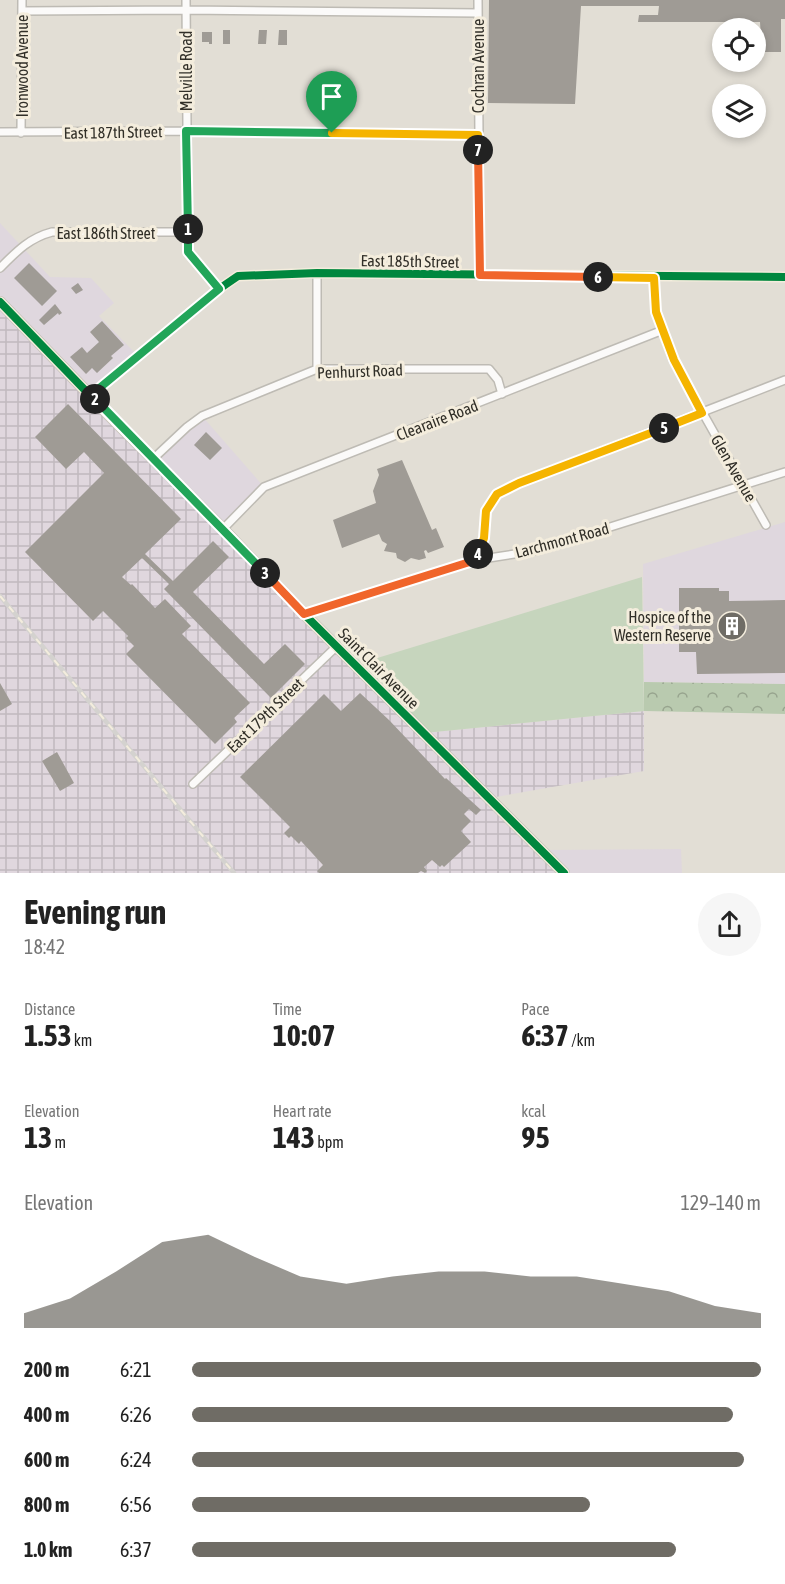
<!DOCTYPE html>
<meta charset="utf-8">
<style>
:root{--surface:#fff;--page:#f6f6f6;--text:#222;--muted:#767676;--accent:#6f6c65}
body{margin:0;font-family:"Asap Condensed",sans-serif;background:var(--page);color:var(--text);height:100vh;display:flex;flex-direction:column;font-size:22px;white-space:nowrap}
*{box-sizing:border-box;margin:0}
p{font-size:20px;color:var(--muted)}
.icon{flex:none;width:33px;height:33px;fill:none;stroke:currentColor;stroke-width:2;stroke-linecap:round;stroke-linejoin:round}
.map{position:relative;height:873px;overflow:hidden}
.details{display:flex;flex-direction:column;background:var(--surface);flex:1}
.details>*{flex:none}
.controls{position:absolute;left:712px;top:18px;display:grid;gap:12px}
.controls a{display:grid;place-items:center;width:54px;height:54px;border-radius:50%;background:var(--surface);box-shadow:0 3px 9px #0003;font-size:30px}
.pin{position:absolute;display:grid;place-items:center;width:51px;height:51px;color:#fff;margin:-62px -26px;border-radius:50% 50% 50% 0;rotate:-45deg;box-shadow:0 0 6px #0007}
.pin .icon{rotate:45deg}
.km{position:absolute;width:30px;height:30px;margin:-15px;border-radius:50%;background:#222;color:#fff;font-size:16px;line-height:30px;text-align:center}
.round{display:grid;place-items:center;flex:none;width:63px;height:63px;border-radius:32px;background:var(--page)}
.overview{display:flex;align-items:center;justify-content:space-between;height:102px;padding:0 24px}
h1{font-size:33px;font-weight:700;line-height:45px}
.figures{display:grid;grid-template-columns:repeat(3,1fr);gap:9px;height:102px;padding:6px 24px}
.figures div{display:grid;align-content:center}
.figures b{font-size:30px;font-weight:700}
.figures small{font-size:16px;font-weight:400}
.figures p{font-size:16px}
.chart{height:168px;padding:12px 24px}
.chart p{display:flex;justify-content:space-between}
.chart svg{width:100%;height:108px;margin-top:6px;fill:var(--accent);opacity:.7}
ul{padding:0 24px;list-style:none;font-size:20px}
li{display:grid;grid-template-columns:96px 72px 1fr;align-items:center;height:45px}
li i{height:15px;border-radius:8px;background:var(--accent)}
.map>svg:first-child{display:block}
</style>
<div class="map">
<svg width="785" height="873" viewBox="0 0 785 873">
<defs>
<pattern id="industrial-grid" width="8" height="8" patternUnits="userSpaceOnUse" patternTransform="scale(1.5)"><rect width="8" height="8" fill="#e0d7de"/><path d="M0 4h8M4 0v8" fill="none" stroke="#c1b9be"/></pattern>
<pattern id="forest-crowns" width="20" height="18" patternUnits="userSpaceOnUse" patternTransform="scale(1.5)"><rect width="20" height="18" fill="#b9caaf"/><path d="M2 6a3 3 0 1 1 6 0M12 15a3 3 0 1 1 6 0" fill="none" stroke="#97a48e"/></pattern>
</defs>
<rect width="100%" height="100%" fill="#e2ded5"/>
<path fill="#dfd7de" d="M 0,223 L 50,277 L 91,278 L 114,303 L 99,316 L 138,356 L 91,395 L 0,302 Z
M 202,416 L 264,487 L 223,529 L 154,458 Z
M 785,522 L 785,684 L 644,682 L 643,564 Z
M 681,849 L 682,873 L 564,873 L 541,850 Z"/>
<path fill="url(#industrial-grid)" d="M 0,302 L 424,733 L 644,711 L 644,771 L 490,798 L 564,873 L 0,873 Z"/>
<path fill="#c6d5bd" d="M 642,577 L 644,711 L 424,733 L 359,667 L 374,659 Z"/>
<path fill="url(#forest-crowns)" d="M 644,682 L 785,684 L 785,714 L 644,711 Z"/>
<path fill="#9f9b95" d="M 489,0 L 785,0 L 785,19 L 781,19 L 781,52 L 762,52 L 760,22 L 638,22 L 639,15 L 658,15 L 659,6 L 581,6 L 575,104 L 488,103 Z
M 223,30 L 230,30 L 230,44 L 223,44 Z
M 259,30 L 267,30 L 266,44 L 258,44 Z
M 279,30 L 287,30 L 287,45 L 278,45 Z
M 202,32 L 212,32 L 212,44 L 209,44 L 209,42 L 202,42 Z
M 29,263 L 57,291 L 42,306 L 14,278 Z
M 78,283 L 83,290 L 76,294 L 71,288 Z
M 55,304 L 62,313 L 59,315 L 58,313 L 44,325 L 39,320 Z
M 102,321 L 124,345 L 111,356 L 113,358 L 97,373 L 92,368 L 86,374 L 70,357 L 82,347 L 87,353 L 99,342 L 90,332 Z
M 68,404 L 181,519 L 145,554 L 173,581 L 213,541 L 229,557 L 193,592 L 264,664 L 285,644 L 305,664 L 271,698 L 164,589 L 169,584 L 142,558 L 122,577 L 131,585 L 132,584 L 155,608 L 165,599 L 191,626 L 182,634 L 250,703 L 234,718 L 237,722 L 215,744 L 126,654 L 134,646 L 126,638 L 128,636 L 103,611 L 93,621 L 25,552 L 104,473 L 84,452 L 66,469 L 35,437 Z
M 206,432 L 222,448 L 210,460 L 194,445 Z
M 402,460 L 432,530 L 436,528 L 444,547 L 428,553 L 426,550 L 424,551 L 426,558 L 419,560 L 411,558 L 405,562 L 397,558 L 396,553 L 384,551 L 387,544 L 382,541 L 379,534 L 342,548 L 333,520 L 376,503 L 373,491 L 379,475 L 377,469 Z
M 679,588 L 719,588 L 719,591 L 729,591 L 729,601 L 785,600 L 785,673 L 697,674 L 696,652 L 679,652 Z
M 0,683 L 12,704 L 0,711 Z
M 360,693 L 389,720 L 445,779 L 446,778 L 481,810 L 476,815 L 469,809 L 464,814 L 471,821 L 461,831 L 471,842 L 444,867 L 442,865 L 440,867 L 432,860 L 424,867 L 427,871 L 425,873 L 421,871 L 418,873 L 319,873 L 317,871 L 323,865 L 301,841 L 299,844 L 291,836 L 289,838 L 284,833 L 290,827 L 240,777 L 324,694 L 341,711 Z
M 57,752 L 74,783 L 60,791 L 42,761 Z"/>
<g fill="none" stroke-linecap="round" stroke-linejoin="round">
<g stroke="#bebbb4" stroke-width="10">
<path id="minor" d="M 186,0 L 188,252 L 219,289
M 478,0 L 480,275
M 22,11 L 186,10 L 478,13
M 0,132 L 186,131 L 478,135
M 21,133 L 22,0
M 0,268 C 16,252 29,238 52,232 L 188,232
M 317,273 L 317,369
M 654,278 L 656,312 L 673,360 L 766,525
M 91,395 L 219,289 L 238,276 L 317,273 L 785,277
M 154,458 L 187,427 L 202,416 L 317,369 L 489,369 L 498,380 L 502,394
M 223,529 L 264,487 L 663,330
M 476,560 L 484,538 L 486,511 L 497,494 L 519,483 L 785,380
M 304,614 L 476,560 L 534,551 L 785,472
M 193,784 L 337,646"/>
</g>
<g stroke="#bebbb4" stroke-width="12">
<path id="tertiary" d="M 0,302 L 108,414 L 223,529 L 304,614 L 564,873"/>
</g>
<use href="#minor" stroke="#fbfaf9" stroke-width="7"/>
<use href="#tertiary" stroke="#fbfaf9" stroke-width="9"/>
<g stroke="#d4d2cf" stroke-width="4.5">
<path id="rail" d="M 0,596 L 234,873"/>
</g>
<use href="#rail" stroke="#f4eddd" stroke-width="2" stroke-dasharray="7" stroke-linecap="butt"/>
<g stroke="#f4eddd" stroke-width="11">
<path id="cycleway" d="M 0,302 L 108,414 L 223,529 L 304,614 L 564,873
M 91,395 L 219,289 L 238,276 L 317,273 L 785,277"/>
</g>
<use href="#cycleway" stroke="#00873e" stroke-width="8"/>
</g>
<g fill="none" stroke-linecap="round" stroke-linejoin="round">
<g stroke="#fff" stroke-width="12">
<path id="split-1" d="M 188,229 L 186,131 L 332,133"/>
</g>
<g stroke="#fff" stroke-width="12">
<path id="split-2" d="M 95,399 L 91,395 L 219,289 L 188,252 L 188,229"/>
</g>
<g stroke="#fff" stroke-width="12">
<path id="split-3" d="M 95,399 L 265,573"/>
</g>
<g stroke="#fff" stroke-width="12">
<path id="split-4" d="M 265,573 L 304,614 L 476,560 L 478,554"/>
</g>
<g stroke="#fff" stroke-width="12">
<path id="split-5" d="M 478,554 L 484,538 L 486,511 L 497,494 L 519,483 L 664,428"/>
</g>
<g stroke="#fff" stroke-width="12">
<path id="split-6" d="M 598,277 L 654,278 L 656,312 L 674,360 L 702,413 L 664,428"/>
</g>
<g stroke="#fff" stroke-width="12">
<path id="split-7" d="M 478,150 L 480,275 L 598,277"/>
</g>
<g stroke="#fff" stroke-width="12">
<path id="split-8" d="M 332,133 L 478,135 L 478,150"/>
</g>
<use href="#split-1" stroke="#22a559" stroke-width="8"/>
<use href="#split-2" stroke="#22a559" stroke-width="8"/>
<use href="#split-3" stroke="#22a559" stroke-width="8"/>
<use href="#split-4" stroke="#f0652b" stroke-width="8"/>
<use href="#split-5" stroke="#f5b400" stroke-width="8"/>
<use href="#split-6" stroke="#f5b400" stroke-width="8"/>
<use href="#split-7" stroke="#f0652b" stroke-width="8"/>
<use href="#split-8" stroke="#f5b400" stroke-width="8"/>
</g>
<defs>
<g id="building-disc" transform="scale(1.5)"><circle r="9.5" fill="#6f6c65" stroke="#f4eddd"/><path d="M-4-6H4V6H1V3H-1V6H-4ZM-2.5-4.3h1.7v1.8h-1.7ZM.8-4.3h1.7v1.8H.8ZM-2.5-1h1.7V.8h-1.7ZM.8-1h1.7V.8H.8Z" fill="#fff"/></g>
</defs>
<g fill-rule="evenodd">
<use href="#building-disc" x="732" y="626"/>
</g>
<g text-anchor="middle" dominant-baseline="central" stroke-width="6" stroke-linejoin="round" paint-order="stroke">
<g font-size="16" fill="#312f28" stroke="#f4eddd">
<text transform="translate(22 66) rotate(-90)">Ironwood Avenue</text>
<text transform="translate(478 66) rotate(-90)">Cochran Avenue</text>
<text transform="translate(186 71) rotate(-90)">Melville Road</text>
<text transform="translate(113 132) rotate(-1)">East 187th Street</text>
<text x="106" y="233">East 186th Street</text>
<text transform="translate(410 261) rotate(1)">East 185th Street</text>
<text transform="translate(360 371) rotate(-2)">Penhurst Road</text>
<text transform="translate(437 420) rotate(-21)">Clearaire Road</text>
<text transform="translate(734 468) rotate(60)">Glen Avenue</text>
<text transform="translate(562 540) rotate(-15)">Larchmont Road</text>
<text transform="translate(379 668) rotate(45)">Saint Clair Avenue</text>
<text transform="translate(265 715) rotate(-44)">East 179th Street</text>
</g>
<g font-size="16" fill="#312f28" stroke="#f4eddd" text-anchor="end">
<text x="711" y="617">Hospice of the<tspan x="711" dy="18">Western Reserve</tspan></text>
</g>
</g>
</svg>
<div class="controls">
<a><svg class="icon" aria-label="locate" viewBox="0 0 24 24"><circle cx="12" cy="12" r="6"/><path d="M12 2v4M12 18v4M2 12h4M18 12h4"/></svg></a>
<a><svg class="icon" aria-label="layers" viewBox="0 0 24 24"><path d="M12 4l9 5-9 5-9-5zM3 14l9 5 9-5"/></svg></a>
</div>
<div class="pin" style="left:332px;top:133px;background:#1e9e55"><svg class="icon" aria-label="arrive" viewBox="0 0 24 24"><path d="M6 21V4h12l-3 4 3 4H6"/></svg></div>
<b class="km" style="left:188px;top:229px">1</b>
<b class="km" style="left:95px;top:399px">2</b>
<b class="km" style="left:265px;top:573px">3</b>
<b class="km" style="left:478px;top:554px">4</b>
<b class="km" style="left:664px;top:428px">5</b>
<b class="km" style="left:598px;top:277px">6</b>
<b class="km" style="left:478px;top:150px">7</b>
</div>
<section class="details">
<div class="overview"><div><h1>Evening run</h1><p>18:42</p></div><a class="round"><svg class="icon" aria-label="share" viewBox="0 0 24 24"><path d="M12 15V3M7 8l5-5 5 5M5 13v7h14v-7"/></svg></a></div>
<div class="figures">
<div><p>Distance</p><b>1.53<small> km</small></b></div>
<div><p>Time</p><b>10:07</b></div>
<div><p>Pace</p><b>6:37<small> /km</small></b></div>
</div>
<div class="figures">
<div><p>Elevation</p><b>13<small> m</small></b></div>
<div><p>Heart rate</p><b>143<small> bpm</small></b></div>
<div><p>kcal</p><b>95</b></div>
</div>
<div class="chart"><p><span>Elevation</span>129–140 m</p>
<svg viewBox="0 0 160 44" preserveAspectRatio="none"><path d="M0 44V38L10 32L20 21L30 9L40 6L50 15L60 23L70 26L80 23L90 21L100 21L110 23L120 23L130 26L140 29L150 35L160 38V44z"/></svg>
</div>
<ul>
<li><b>200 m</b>6:21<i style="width:100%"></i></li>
<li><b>400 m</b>6:26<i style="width:95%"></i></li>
<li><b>600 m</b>6:24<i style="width:97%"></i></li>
<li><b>800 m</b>6:56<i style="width:70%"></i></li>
<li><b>1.0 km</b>6:37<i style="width:85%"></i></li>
</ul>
</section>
